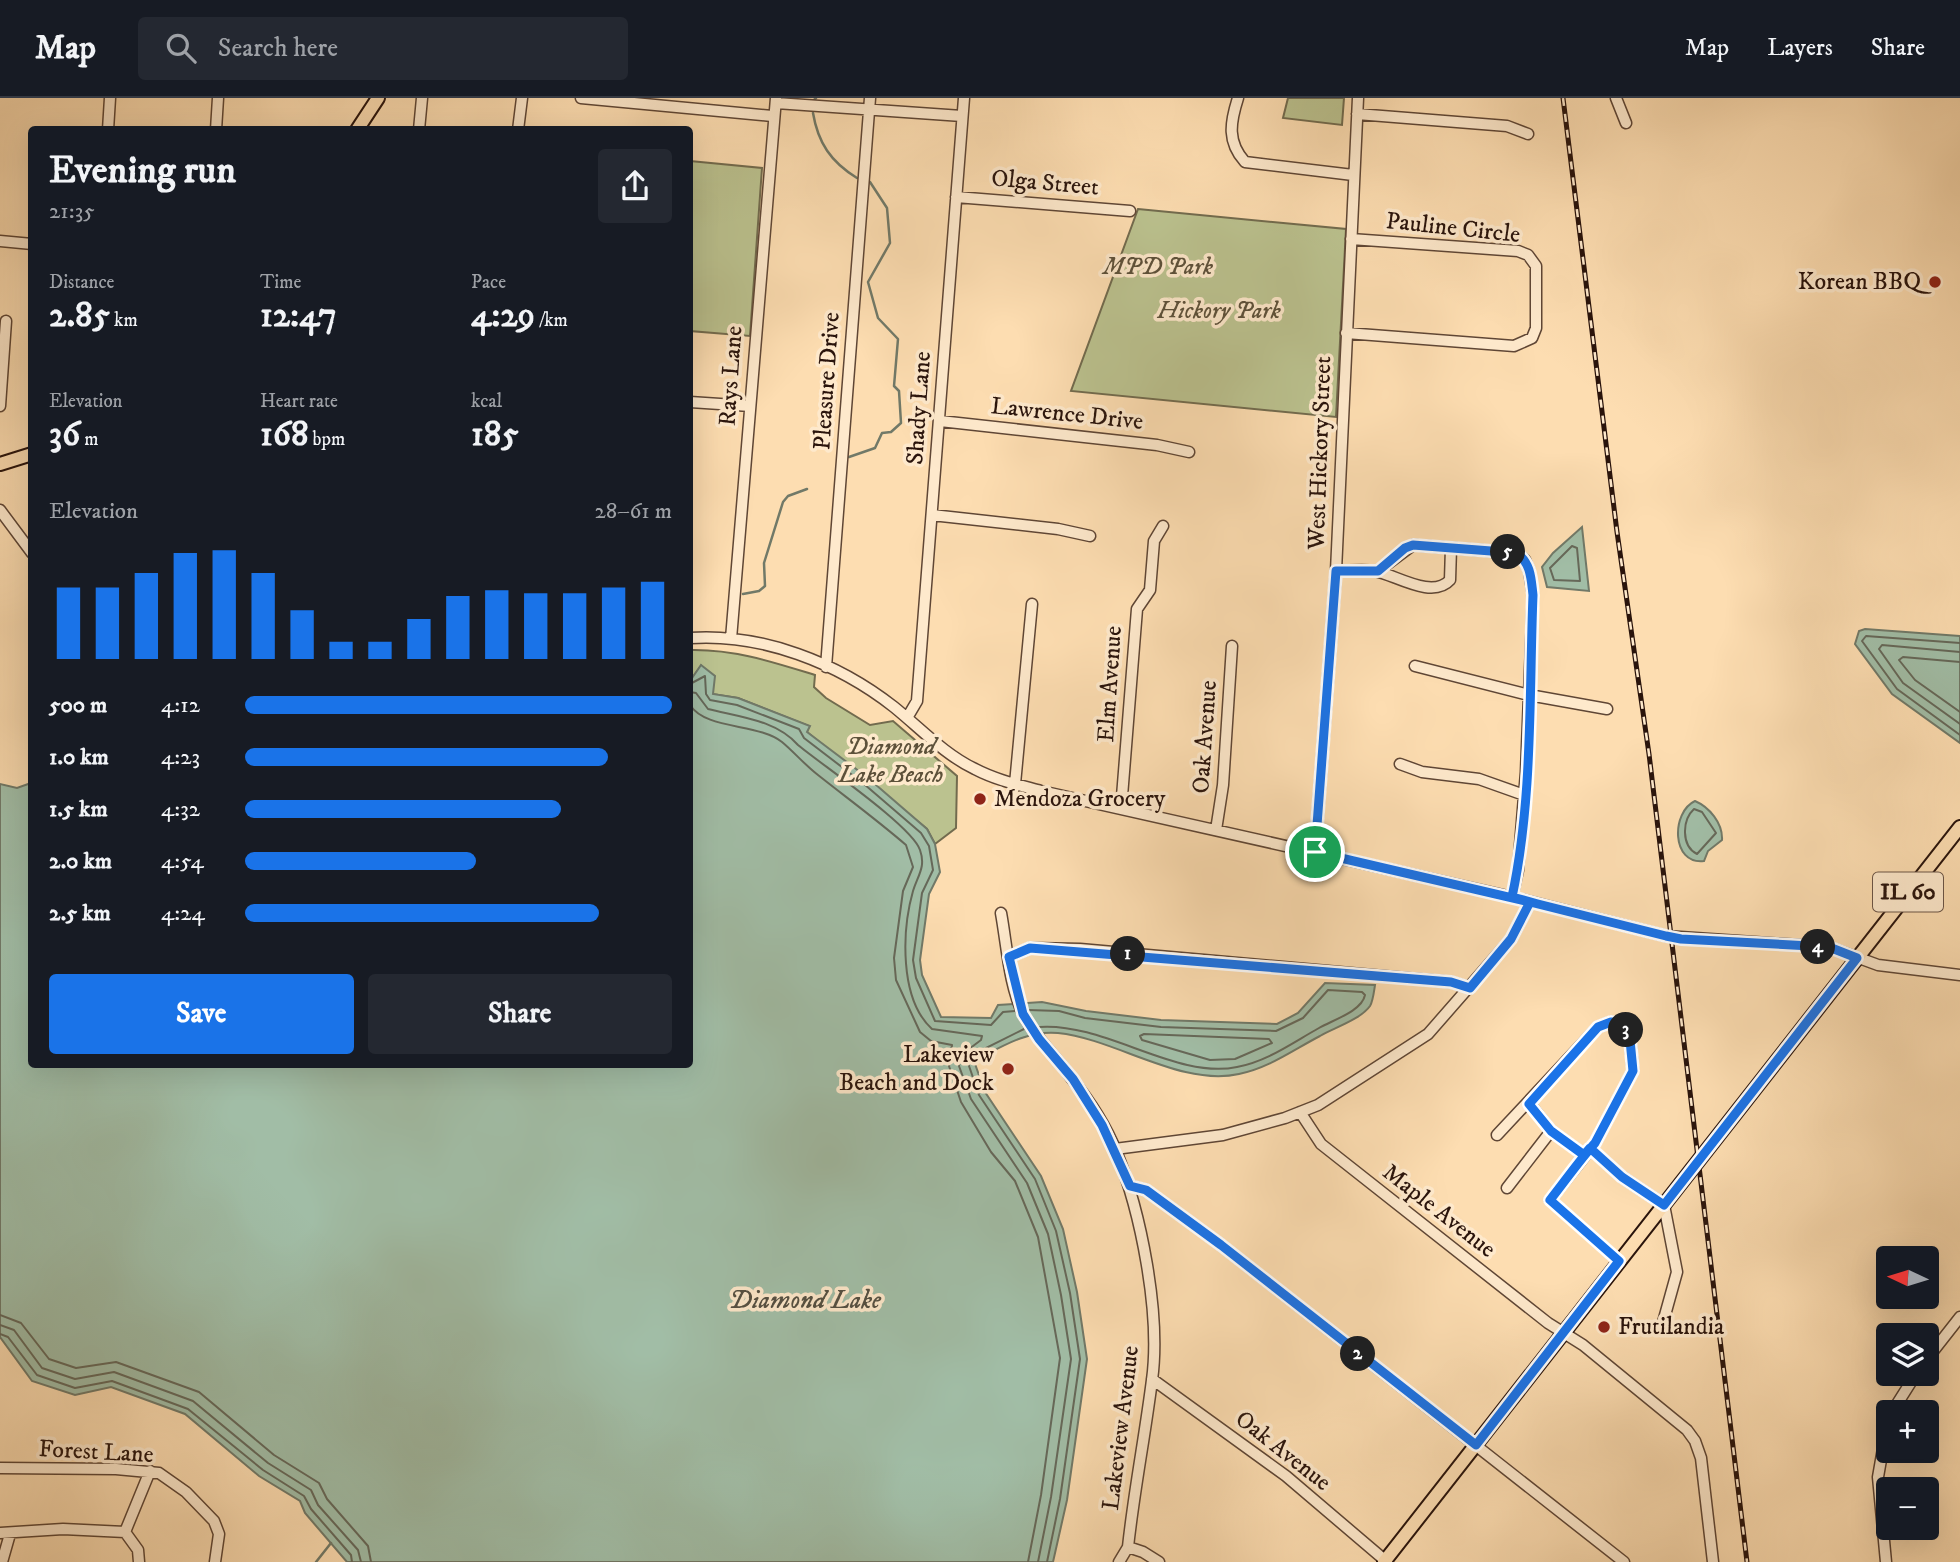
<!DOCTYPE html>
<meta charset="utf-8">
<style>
:root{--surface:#171b24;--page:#242831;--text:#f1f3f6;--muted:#9ea1a6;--line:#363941;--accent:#1a73e8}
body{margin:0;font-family:"IM FELL DW Pica",serif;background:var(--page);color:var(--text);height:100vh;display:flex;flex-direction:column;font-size:26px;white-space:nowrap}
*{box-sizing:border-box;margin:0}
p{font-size:23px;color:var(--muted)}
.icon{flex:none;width:38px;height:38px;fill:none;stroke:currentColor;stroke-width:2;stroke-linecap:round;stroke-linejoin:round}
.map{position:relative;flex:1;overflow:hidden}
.side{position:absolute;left:28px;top:28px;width:665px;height:942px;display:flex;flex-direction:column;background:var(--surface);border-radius:7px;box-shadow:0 7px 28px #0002}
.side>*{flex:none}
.needle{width:46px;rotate:274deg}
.buttons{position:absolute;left:1876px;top:1148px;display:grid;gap:14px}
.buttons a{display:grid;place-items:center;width:63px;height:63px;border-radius:7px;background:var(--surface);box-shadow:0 7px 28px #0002;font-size:35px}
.pin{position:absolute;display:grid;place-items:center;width:60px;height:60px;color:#fff;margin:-30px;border:4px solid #fff;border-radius:50%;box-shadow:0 2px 7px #0007}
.km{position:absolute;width:35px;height:35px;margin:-18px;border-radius:50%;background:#222;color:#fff;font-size:19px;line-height:35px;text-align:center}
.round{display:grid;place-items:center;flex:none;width:74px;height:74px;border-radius:7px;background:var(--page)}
.head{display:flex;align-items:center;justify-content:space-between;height:119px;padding:0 21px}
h1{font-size:38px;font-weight:800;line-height:52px}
.metrics{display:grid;grid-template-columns:repeat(3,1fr);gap:10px;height:119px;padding:7px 21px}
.metrics div{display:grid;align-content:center}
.metrics b{font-size:35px;font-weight:800}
.metrics small{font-size:19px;font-weight:400}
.metrics p{font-size:19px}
.chart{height:196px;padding:14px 21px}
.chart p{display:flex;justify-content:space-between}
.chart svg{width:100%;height:126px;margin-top:7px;stroke:var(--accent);stroke-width:6}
.button{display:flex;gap:14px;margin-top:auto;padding:14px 21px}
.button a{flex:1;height:80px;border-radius:7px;background:var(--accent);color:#fff;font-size:28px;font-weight:800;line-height:80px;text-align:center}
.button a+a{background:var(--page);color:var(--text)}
ul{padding:0 21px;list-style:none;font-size:23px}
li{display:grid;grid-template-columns:112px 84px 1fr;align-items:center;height:52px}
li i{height:18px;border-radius:9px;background:var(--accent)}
header{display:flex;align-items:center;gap:42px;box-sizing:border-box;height:98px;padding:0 35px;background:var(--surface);border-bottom:2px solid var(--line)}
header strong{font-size:33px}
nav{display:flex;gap:38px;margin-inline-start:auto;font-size:24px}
.search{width:490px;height:63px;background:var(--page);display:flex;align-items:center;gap:18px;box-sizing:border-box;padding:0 24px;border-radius:7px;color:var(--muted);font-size:26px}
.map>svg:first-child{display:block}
</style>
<header>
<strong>Map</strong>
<div class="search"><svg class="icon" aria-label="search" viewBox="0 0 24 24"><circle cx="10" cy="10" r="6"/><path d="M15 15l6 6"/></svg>Search here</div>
<nav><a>Map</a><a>Layers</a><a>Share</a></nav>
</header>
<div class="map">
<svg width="1960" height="1464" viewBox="0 0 1960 1464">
<rect width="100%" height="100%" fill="#fdddb1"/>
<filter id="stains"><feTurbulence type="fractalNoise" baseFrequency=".00286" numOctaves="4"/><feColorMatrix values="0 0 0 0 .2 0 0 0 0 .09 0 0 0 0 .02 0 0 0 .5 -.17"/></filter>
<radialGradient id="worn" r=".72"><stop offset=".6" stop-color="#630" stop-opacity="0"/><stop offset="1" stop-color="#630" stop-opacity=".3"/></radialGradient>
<path fill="#bbc28f" stroke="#726b4e" stroke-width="2" d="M 1288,0 L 1344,0 L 1342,27 L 1283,20 Z
M 690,63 L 762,70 L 750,238 L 690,233 Z
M 1138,111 L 1346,131 L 1336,319 L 1071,293 Z
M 690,552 C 734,551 773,564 815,577 L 814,589 L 826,600 L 870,627 L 893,623 L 957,678 L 956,730 L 935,746 L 927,731 L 807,634 L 809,628 L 738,600 L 712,596 L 701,568 L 690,583 Z"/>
<path fill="#a1bda6" stroke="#717968" stroke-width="2" d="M 1582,429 L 1589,493 L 1547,489 L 1542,469 L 1553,455 Z
M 1865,531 L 1960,538 L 1960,645 L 1892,596 L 1855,546 L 1859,533 Z
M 701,567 L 715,578 L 713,596 L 738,600 L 810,628 L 807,634 L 868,680 L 927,731 L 935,746 L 940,774 L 929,796 L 920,862 L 922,877 L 941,919 L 991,920 L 998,907 L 1042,904 L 1086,913 L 1161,922 L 1277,926 L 1298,915 L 1325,885 L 1375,887 C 1374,893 1373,903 1370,908 C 1361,921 1334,930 1320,938 C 1293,952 1269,970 1239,976 C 1181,989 1116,941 1058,935 C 1027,932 1001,949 974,963 L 985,994 L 1041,1078 L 1063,1131 L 1077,1194 L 1087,1261 L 1067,1402 L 1053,1464 L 347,1464 L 305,1415 L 300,1403 L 259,1378 L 185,1316 L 111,1289 L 75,1297 L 32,1283 L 0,1239 L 0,686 L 17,690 L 31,685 L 32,966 L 690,966 L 690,583 Z
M 1695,703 C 1709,709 1723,725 1722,742 L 1708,753 L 1704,763 C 1671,767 1671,714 1695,703 Z"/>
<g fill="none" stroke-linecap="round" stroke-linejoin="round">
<path stroke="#666859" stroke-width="2" d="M 1572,448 L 1577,450 L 1580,483 L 1554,482 L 1550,470 Z
M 1960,545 L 1866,538 L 1862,543 L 1897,591 L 1960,637
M 1960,554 L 1882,547 L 1879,551 L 1903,585 L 1960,626
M 1960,564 L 1903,559 L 1899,562 L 1915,582 L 1960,614
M 690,586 L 705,578 L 706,596 L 710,602 L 737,607 L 799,631 L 804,640 L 864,686 L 921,735 L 929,748 L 933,772 L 922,795 L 913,862 L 916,880 L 935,923 L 991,927 L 1003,914 L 1015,913
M 690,594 L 696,595 L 708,611 C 740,619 776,622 798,647 C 822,667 912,728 920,752 C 926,769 918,777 913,793 C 902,832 899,901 932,931 L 982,938 L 981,942 L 961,957 L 959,968 L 971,1001 L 1027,1085 L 1048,1136 L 1061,1197 L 1071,1261 L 1051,1399 L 1038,1464
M 690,607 C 706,632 758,625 782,644 C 794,654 805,667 818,677 C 847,700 877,722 906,747 L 913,769 L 903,793 L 894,860 L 896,882 L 920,934 L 931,943 L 952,947 L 949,968 L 961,1004 L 991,1054 L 1015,1083 L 1038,1139 L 1060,1260 L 1041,1397 L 1028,1464
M 1694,711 L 1702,714 L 1716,735 L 1697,756 C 1681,748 1682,722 1694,711 Z
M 1028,912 L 1059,913 L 1085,920 L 1161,929 L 1276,933 L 1303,920 L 1328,892 L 1362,894 L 1365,897 C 1362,913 1333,922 1319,930 C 1292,945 1268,963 1237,969 C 1176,982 1105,924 1039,929
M 1024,931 L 972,957 L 968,965 L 979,997 L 1035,1081 L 1056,1133 L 1070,1195 L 1080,1261 L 1060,1401 L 1047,1464
M 1144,936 L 1269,941 L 1272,945 L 1235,961 L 1210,962 L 1142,942 L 1140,938 Z
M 0,1217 L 21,1225 L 49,1261 L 76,1270 L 116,1264 L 199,1294 L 274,1357 L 319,1385 L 327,1401 L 368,1448 L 371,1464
M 0,1227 L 14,1232 L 42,1270 L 75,1281 L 114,1274 L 193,1303 L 268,1365 L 311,1392 L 318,1407 L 358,1452 L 361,1464
M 0,1236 L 8,1239 L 37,1277 L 75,1290 L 112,1283 L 188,1311 L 263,1372 L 304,1398 L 311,1411 L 351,1457 L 352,1464"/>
<path stroke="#717968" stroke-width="2.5" d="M 814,2 L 816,0
M 813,15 C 818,45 831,64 857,80
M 849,359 L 875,350 L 882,335 L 891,334 L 901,325 L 899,293 L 894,288 L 898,241 L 878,220 L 868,184 L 890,145 L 887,110 L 870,84
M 743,496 L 759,493 L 765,488 L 764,465 L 783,404 L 788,398 L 807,391
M 316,1464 L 331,1445"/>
<g stroke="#5f4635" stroke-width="13">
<path id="minor" d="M 581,0 L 772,18
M 1238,0 C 1230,25 1227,44 1245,64 L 1353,77
M 1616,0 L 1626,25
M 776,5 L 962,18
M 1357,16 L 1507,28 L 1528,36
M 108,32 L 110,0
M 216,32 L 218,0
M 419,32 L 422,0
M 518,32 L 522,0
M 956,99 L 1130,113
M 0,143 L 32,146
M 1346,235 L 1514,248 L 1532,240 L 1536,230 L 1536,168 L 1528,157 L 1518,153 L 1351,141
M 690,304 L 750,308
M 0,308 L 6,223
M 940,323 L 1157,347 L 1189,354
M 0,412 L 32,455
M 932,417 L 1058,431 L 1090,438
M 1336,473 C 1348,473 1363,471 1375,473 C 1394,476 1432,502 1450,482 L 1451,450
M 1378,473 L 1413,447 L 1517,455 L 1525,462 L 1529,472 L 1533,497 L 1526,674 L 1518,772 L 1512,799
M 690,540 C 762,535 838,565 894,609 C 920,630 945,657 975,671 C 996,682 1019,687 1041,693 L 1512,799 L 1666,838 L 1829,849 L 1878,867 L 1960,877
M 731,541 L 776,0
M 1415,568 L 1529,597 L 1607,611
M 826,569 L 870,0
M 907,620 L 917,603 L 964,0
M 1400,666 L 1422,674 L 1479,681 L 1524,697
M 1015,686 L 1032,506
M 1121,711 L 1137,511 L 1150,492 L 1154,443 L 1163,428
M 1216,732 L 1223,687 L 1232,548
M 1315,754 L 1336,473 L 1358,0
M 1001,815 C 1007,848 1009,888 1024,918 C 1037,942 1057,959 1072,981 C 1089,1002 1106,1028 1116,1053 C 1141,1114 1161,1216 1152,1282 C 1145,1338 1134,1393 1128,1449 L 1119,1464
M 1009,859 L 1030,850 L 1080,851 L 1451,884 L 1470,890
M 1300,1014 L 1321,1046 L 1548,1225 L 1583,1247 L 1687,1332 L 1695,1343 L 1701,1360 L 1713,1464
M 1551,1033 L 1584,1057
M 1497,1037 L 1598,929 L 1611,924 L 1624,927 L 1630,942 L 1633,973 L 1595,1045 L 1550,1102 L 1619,1163
M 1590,1050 L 1622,1079 L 1664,1107 L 1677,1174 L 1662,1228
M 1115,1051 L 1223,1037 L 1285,1020 L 1318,1007 L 1428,936 L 1511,841 L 1530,804
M 1130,1088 L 1146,1092 L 1221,1147 L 1624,1464
M 1507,1090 L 1551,1033 L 1529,1005
M 1927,1261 L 1960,1219
M 1152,1281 L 1286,1378 L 1387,1464
M 1892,1314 L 1916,1276
M 0,1370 L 116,1371 L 159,1375 L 186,1394 L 214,1423 L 219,1436 L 215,1464
M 125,1434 L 150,1373
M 125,1434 L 138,1452 L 139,1464
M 0,1435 L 63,1431 L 125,1434
M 1128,1449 L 1143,1454 L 1159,1464
M 2,1464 L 10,1436
M 1886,1464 L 1878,1379 L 1888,1322"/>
</g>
<g stroke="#2a140c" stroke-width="16">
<path id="major" d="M 357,32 L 378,0
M 0,366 L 32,356
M 1384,1464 L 1960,729"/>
</g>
<use href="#minor" stroke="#fee9cc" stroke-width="10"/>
<use href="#major" stroke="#fdddb1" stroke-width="12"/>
<g stroke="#2a140c" stroke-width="5">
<path id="rail" d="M 1563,0 L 1617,434 L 1649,656 L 1747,1464"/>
</g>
<use href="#rail" stroke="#fee9cc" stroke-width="2.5" stroke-dasharray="8" stroke-linecap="butt"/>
</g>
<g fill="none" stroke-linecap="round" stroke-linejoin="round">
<g stroke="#fff" stroke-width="14">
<path id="route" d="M 1315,754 L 1530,804 L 1511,841 L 1470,890 L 1451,884 L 1030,850 L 1009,859 L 1023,916 L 1039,941 L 1073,981 L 1102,1027 L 1130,1088 L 1146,1092 L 1221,1147 L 1476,1347 L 1619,1163 L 1550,1102 C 1565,1083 1579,1063 1595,1045 L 1633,973 L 1630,942 L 1624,927 L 1611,924 L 1598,929 L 1529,1006 L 1551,1033 L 1584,1057 L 1590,1050 L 1622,1079 L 1664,1107 L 1857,860 L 1829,849 L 1681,841 L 1666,838 L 1538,806 L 1512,799 C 1533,701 1529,597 1533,497 C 1531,480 1531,466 1517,455 L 1413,447 L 1405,450 L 1378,473 L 1336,473 L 1315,754"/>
</g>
<use href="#route" stroke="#1a73e8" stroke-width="9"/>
</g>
<g fill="#8f2418" stroke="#fee9cc" stroke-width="2.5">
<circle cx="1935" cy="184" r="7"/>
<circle cx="980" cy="701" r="7"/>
<circle cx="1008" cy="971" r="7"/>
<circle cx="1604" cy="1229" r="7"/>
</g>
<g text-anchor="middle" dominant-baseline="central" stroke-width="7" stroke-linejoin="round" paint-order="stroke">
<rect fill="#fee9cc" stroke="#6a5446" stroke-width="2" x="1873" y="774.5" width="70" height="39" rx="5"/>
<g font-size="23" font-weight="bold" fill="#2a140c">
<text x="1908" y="794">IL 60</text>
</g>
<g font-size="24" fill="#2a140c" stroke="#fee9cc">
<text transform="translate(1045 85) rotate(5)">Olga Street</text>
<text transform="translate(1453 130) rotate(6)">Pauline Circle</text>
<text transform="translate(731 278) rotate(-86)">Rays Lane</text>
<text transform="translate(827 283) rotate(-86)">Pleasure Drive</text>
<text transform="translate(919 310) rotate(-86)">Shady Lane</text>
<text transform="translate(1067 316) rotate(6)">Lawrence Drive</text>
<text transform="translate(1320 355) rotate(-88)">West Hickory Street</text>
<text transform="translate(1110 586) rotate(-86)">Elm Avenue</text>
<text transform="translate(1205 639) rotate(-86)">Oak Avenue</text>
<text transform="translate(1439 1113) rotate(38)">Maple Avenue</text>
<text transform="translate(1121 1330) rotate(-83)">Lakeview Avenue</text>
<text transform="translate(1283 1353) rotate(38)">Oak Avenue</text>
<text transform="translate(96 1354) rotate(3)">Forest Lane</text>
</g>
<g font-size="24" font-style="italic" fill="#5d513a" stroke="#fee9cc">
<text x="1158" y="169">MPD Park</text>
<text x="1219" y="213">Hickory Park</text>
<text x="891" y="649">Diamond<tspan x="891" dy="28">Lake Beach</tspan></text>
</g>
<g font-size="24" fill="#2a140c" stroke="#fee9cc" text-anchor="end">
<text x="1921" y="184">Korean BBQ</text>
<text x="994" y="701" text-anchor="start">Mendoza Grocery</text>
<text x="994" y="957">Lakeview<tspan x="994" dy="28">Beach and Dock</tspan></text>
<text x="1618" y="1229" text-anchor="start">Frutilandia</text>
</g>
<g font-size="26" font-style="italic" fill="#544f42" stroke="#fee9cc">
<text x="805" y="1202">Diamond Lake</text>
</g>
</g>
<rect width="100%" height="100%" filter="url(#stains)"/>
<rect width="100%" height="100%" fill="url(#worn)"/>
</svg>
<div class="buttons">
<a><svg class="needle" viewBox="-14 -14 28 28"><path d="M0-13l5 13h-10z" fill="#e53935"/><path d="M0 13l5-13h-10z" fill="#9ea1a6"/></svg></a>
<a><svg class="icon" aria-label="layers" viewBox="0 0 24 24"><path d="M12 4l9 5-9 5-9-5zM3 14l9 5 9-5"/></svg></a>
<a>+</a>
<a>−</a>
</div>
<div class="pin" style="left:1315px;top:754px;background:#1e9e55"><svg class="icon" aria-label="arrive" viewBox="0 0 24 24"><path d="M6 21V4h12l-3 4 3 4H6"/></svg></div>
<b class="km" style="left:1128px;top:856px">1</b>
<b class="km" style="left:1358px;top:1256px">2</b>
<b class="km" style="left:1626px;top:932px">3</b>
<b class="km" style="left:1818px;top:849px">4</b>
<b class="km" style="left:1508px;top:454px">5</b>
<section class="side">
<div class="head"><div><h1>Evening run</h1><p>21:35</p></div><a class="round"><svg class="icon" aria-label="share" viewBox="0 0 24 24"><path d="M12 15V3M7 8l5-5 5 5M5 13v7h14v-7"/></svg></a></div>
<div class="metrics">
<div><p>Distance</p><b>2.85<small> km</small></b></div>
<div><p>Time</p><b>12:47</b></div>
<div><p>Pace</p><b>4:29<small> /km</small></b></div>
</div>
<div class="metrics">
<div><p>Elevation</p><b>36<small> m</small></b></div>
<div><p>Heart rate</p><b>168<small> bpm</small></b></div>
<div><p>kcal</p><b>185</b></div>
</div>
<div class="chart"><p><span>Elevation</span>28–61 m</p>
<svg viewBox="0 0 160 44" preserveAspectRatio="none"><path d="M5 44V19M15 44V19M25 44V14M35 44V7M45 44V6M55 44V14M65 44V27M75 44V38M85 44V38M95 44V30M105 44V22M115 44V20M125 44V21M135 44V21M145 44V19M155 44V17"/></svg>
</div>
<ul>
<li><b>500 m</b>4:12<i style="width:100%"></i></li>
<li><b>1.0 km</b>4:23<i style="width:85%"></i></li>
<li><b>1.5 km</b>4:32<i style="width:74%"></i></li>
<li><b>2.0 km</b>4:54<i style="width:54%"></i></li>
<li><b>2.5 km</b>4:24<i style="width:83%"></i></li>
</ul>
<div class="button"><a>Save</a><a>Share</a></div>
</section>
</div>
